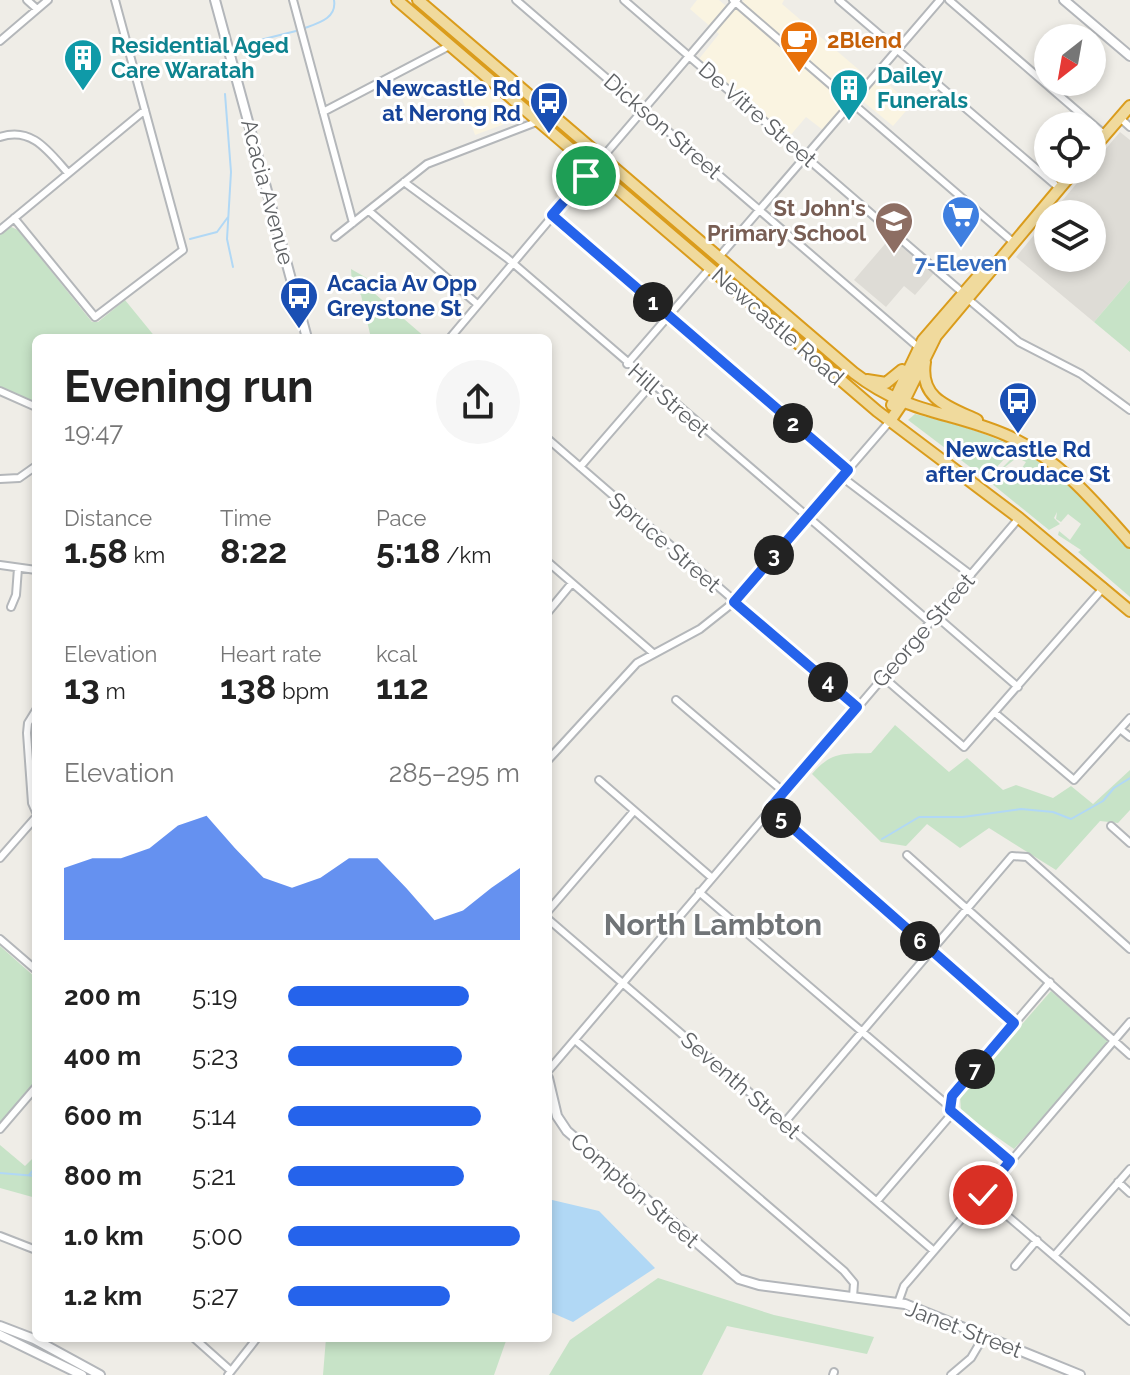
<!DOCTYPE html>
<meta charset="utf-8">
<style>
:root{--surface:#fff;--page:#f6f6f6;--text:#222;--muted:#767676;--accent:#2563eb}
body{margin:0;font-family:Raleway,sans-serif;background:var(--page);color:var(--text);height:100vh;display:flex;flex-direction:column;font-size:30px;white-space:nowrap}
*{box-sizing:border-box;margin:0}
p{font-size:26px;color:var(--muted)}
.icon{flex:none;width:44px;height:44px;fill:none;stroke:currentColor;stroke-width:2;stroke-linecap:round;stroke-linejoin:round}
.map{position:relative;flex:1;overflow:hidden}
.details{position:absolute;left:32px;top:334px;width:520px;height:1008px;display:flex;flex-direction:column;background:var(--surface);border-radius:12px;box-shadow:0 4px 12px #0003}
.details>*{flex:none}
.needle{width:52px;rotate:211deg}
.tools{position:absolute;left:1034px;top:24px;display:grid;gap:16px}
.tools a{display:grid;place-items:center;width:72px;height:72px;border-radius:50%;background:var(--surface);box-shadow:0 4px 12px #0003;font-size:40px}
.pin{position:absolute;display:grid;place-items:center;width:68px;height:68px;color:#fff;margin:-34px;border:4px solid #fff;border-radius:50%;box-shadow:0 2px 8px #0007}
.km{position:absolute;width:40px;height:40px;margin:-20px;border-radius:50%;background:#222;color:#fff;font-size:22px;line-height:40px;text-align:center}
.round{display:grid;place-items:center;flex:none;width:84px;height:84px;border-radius:42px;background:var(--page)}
.head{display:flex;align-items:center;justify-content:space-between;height:136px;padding:0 32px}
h1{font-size:44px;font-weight:700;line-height:60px}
.stats{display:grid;grid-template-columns:repeat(3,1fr);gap:12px;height:136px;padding:8px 32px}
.stats div{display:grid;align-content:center}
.stats b{font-size:34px;font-weight:700}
.stats small{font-size:22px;font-weight:400}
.stats p{font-size:22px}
.chart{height:224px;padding:16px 32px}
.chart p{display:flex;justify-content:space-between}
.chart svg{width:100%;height:144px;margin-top:8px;fill:var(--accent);opacity:.7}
ul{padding:0 32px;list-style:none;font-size:26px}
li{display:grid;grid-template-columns:128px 96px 1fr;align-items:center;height:60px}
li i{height:20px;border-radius:10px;background:var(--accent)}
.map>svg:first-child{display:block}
</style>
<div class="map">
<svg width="1130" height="1375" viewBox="0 0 1130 1375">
<rect width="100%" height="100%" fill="#efede7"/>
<path fill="#faf4e1" d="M 697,0 L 719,0 L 733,12 L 744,0 L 784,0 L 782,4 L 872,81 L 878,75 L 911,105 L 893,126 L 854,94 L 823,130 L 806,117 L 789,137 L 699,59 L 719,34 L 690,9 Z
M 480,83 L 521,118 L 475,135 L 461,95 Z"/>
<path fill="#dedcd6" d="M 1120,132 L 1130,140 L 1130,280 L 1094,322 L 1016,257 L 1048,218 L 1048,258 L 1092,258 L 1092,214 L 1051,214 L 1088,170 L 1092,170 L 1092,165 Z
M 891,237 L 934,273 L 915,295 L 904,286 L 886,307 L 854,280 Z"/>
<path fill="#c7e3c7" d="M 9,226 L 18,230 L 92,322 L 98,322 L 125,300 L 156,338 L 36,338 L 36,404 L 0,387 L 0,233 Z
M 351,269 L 372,281 L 374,293 L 426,338 L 371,338 L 361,295 L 352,287 Z
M 1130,280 L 1130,352 L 1094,322 Z
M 915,414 C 1026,440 1056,466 1130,549 L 1130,597 L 1078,552 L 1081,550 L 1058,535 L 1059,531 L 1070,540 L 1081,524 L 1068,514 L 1061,522 L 1056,519 L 1057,512 L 1054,518 L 1060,524 L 1049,530 L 991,483 L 993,478 L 1001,477 L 1004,473 L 1000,470 L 1011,459 L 1015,459 L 1005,467 L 1010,472 L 1008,477 L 1016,477 L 1026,462 L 1009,454 L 995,469 L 982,476 L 908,420 Z
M 895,725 L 949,772 L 967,758 L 1003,790 L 1016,785 L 1053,798 L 1071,786 L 1093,804 L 1130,770 L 1130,810 L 1118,823 L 1100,821 L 1056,870 L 989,828 L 960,848 L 927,824 L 906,846 L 881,842 L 812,774 C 832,751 843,754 871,753 Z
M 0,946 L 36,978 L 36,1083 L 0,1125 Z
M 1051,991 L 1110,1043 L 1014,1149 L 961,1112 L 960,1095 Z
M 0,1145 L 25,1166 L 36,1155 L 36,1198 L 0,1188 Z
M 658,1278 L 774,1315 L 874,1337 L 867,1354 L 727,1326 L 702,1375 L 549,1375 L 570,1340 Z
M 326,1338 L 507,1338 L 494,1375 L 323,1375 Z"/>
<path fill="#b1d8f5" d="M 548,1199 L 599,1211 L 655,1268 L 573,1322 L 548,1311 Z"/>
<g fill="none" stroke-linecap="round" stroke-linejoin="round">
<path stroke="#b1d8f5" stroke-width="2" d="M 305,28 C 319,23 337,18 334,0
M 244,49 L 256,41 L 296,31
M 225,94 L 231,172 L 227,239 L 233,267
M 190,239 L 217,232 L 228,217
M 882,839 L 919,817 L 963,817 L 1021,809 L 1053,812 L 1071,819 L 1103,801 L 1114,788 L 1130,778
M 0,1173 L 36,1176
M 29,1175 L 36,1167"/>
<g stroke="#b4b7ba" stroke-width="10">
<path id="street" d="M 27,0 L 37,9
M 293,0 L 353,223
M 516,0 L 918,347
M 624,0 L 963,293
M 733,0 L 1013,242
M 839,0 L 1059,188
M 949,0 L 1105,135
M 0,41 L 48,0
M 323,112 L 451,45
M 1120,118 L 1130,127
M 0,137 C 32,126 49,152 68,173
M 602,158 L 737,0
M 404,182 L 507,258 L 930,622
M 369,211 L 476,303
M 552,215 L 848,470
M 14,218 L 95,317 L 183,250 L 115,0
M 0,230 L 145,110
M 335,237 L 427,164 L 539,121
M 719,257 L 940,0
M 968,299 L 1019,342 L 1081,374 L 1130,410
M 450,338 L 594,167
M 627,364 L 710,268
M 0,391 L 36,407
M 548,439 L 857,707
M 580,467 L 651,385
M 842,477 L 971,575
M 0,479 L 19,478 L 36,466
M 548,562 L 653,653
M 0,565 L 36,570
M 11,607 L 16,595 L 18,568
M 548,612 L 572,583
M 936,616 L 1018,687
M 883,677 L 964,747 L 1104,587
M 676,700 L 784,792
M 36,710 L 28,723 L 27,733 L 32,803 L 36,812
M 995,713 L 1074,780 L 1130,718
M 1120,729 L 1130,737
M 548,760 L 637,663 L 700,629 L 734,602 L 890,421
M 599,780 L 711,877
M 770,808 L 1014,1023
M 1111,826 L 1130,843
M 907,855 L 1130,1055
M 0,858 L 36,817
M 699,892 L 951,1108
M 548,911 L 634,811
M 548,919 L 934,1251
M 0,939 L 36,970
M 575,1040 L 844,1271 L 854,1283 L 853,1297
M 548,1071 L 1019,518
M 950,1110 L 1010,1161
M 785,1122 L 1012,856 L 1027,857 L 1130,949
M 0,1129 L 36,1087
M 1118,1182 L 1130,1193
M 983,1195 L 1130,1321
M 877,1201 L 950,1116 L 952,1096 L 1050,982
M 0,1236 L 36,1250
M 1054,1256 L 1130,1169
M 1015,1266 L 1037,1240
M 898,1303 L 904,1286 L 1130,1022
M 194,1338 L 231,1371
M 228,1375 L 257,1338
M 833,1375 L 834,1372
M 951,1375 L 971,1358 L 984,1336"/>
</g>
<g stroke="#b3b6ba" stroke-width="12">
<path id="secondary" d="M 215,0 L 307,338
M 1064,0 L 1130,56
M 548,1078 L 557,1116 L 567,1131 L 739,1279 L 759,1285 L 905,1304 L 1080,1375
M 0,1326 L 34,1339 L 100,1375
M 0,1335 L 82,1375"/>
</g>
<g stroke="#da9c1c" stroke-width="14">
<path id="highway" d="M 397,0 L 877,411 L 1019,518 L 1130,611
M 418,0 L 854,373 C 909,415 948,410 1006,435 C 1058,458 1093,500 1130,542
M 1092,150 L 1130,106
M 925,362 C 919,399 949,407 977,420
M 867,380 L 886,383 L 902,370
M 892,405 L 923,340 L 988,265
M 890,421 L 905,399 L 936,336 L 1075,170"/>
</g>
<use href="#street" stroke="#fff" stroke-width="6"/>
<use href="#secondary" stroke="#fff" stroke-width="8"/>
<use href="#highway" stroke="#f0da9d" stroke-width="10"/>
</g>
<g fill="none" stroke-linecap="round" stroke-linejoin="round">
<g stroke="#fff" stroke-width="16">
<path id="route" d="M 586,176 L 552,215 L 848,470 L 734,602 L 857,707 L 770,808 L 1014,1023 L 952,1096 L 950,1110 L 1010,1161 L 983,1195"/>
</g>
<use href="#route" stroke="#2563eb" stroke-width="10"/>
</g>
<defs>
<g id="cafe-pin" transform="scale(2)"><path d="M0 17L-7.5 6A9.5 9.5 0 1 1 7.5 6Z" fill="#e8710a" stroke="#fff"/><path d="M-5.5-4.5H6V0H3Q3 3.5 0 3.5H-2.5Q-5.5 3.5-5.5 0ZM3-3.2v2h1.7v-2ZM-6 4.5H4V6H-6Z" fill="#fff"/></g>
<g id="building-pin" transform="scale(2)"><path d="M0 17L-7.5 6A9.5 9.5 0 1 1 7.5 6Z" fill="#0f9aa8" stroke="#fff"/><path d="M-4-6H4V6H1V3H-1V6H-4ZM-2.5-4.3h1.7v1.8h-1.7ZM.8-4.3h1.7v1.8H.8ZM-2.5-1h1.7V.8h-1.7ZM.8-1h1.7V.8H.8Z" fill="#fff"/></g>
<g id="bus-pin" transform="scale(2)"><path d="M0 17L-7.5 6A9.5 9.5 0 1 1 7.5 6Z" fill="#1a4fb4" stroke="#fff"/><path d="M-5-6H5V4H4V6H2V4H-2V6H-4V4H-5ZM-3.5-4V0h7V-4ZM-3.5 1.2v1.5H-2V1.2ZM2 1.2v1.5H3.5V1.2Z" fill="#fff"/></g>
<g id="supermarket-pin" transform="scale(2)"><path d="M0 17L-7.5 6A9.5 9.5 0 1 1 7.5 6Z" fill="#3f7fe0" stroke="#fff"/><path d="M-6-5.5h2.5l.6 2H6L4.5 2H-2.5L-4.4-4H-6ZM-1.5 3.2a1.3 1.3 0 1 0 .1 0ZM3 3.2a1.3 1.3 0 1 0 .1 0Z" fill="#fff"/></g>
<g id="school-pin" transform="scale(2)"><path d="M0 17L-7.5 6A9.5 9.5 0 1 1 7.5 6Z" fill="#8d6e63" stroke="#fff"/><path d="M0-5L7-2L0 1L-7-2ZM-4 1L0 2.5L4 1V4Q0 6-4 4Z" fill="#fff"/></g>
</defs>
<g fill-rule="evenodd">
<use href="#cafe-pin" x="799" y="40"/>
<use href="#building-pin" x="83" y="58"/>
<use href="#building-pin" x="849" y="88"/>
<use href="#bus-pin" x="549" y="101"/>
<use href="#supermarket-pin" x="961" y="215"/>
<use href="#school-pin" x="894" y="221"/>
<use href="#bus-pin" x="299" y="296"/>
<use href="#bus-pin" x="1018" y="401"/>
</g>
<g text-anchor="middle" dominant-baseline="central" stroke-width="6" stroke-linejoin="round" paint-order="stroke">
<g font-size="22" font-weight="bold" fill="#c56008" stroke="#fff" text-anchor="start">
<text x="827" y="40">2Blend</text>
</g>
<g font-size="22" font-weight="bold" fill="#0d838f" stroke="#fff" text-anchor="start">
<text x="111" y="45">Residential Aged<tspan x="111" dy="25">Care Waratah</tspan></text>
<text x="877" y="75">Dailey<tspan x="877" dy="25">Funerals</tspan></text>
</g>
<g font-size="22" font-weight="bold" fill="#164399" stroke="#fff" text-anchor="end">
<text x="521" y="88">Newcastle Rd<tspan x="521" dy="25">at Nerong Rd</tspan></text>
<text x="327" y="283" text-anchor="start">Acacia Av Opp<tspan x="327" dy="25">Greystone St</tspan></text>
<text x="1018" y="449" text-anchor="middle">Newcastle Rd<tspan x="1018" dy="25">after Croudace St</tspan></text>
</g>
<g font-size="22" fill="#5f6265" stroke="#fff">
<text transform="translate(758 114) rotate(41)">De Vitre Street</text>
<text transform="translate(663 126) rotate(41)">Dickson Street</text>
<text transform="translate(268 192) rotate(75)">Acacia Avenue</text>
<text transform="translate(778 326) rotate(41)">Newcastle Road</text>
<text transform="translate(669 400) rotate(41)">Hill Street</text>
<text transform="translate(665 542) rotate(41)">Spruce Street</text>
<text transform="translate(923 630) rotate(-49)">George Street</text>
<text transform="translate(741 1085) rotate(41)">Seventh Street</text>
<text transform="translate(635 1190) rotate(41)">Compton Street</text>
<text transform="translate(964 1329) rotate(21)">Janet Street</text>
</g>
<g font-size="22" font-weight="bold" fill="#785e54" stroke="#fff" text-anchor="end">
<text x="866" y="208">St John's<tspan x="866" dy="25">Primary School</tspan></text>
</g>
<g font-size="22" font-weight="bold" fill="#366cbe" stroke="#fff">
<text x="961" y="263">7-Eleven</text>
</g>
<g font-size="30" font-weight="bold" fill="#707477" stroke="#fff">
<text x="713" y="924">North Lambton</text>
</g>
</g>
</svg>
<div class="tools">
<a><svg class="needle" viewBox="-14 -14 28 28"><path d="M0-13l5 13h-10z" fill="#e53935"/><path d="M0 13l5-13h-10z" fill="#767676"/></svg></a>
<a><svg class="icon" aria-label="locate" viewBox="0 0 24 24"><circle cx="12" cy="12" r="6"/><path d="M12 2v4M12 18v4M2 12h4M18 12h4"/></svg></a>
<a><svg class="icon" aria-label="layers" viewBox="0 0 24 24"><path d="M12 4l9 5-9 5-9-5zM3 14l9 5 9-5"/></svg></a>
</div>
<div class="pin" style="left:586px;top:176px;background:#1e9e55"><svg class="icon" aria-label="arrive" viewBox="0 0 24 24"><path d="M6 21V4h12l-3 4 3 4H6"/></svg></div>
<div class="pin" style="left:983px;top:1195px;background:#d93025"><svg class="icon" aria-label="check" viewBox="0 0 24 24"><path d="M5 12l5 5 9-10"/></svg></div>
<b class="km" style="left:653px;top:302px">1</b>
<b class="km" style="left:793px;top:423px">2</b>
<b class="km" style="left:774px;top:555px">3</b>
<b class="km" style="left:828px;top:682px">4</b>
<b class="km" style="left:781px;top:818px">5</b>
<b class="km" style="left:920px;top:941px">6</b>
<b class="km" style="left:975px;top:1069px">7</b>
<section class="details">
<div class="head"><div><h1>Evening run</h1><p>19:47</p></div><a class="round"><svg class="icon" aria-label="share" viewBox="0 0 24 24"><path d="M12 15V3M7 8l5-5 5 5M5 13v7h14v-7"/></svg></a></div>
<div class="stats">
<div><p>Distance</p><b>1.58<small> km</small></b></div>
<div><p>Time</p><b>8:22</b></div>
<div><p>Pace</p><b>5:18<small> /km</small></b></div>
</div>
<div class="stats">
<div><p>Elevation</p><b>13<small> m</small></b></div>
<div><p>Heart rate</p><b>138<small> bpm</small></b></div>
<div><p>kcal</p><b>112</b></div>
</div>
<div class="chart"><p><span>Elevation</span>285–295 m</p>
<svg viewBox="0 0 160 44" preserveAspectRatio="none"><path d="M0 44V22L10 19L20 19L30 16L40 9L50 6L60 16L70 25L80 28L90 25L100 19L110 19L120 28L130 38L140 35L150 28L160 22V44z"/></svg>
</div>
<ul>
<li><b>200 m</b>5:19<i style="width:78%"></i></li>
<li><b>400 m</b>5:23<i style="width:75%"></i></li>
<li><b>600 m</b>5:14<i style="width:83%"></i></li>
<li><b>800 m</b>5:21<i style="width:76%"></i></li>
<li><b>1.0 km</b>5:00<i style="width:100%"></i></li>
<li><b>1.2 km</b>5:27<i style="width:70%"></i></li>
</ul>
</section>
</div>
